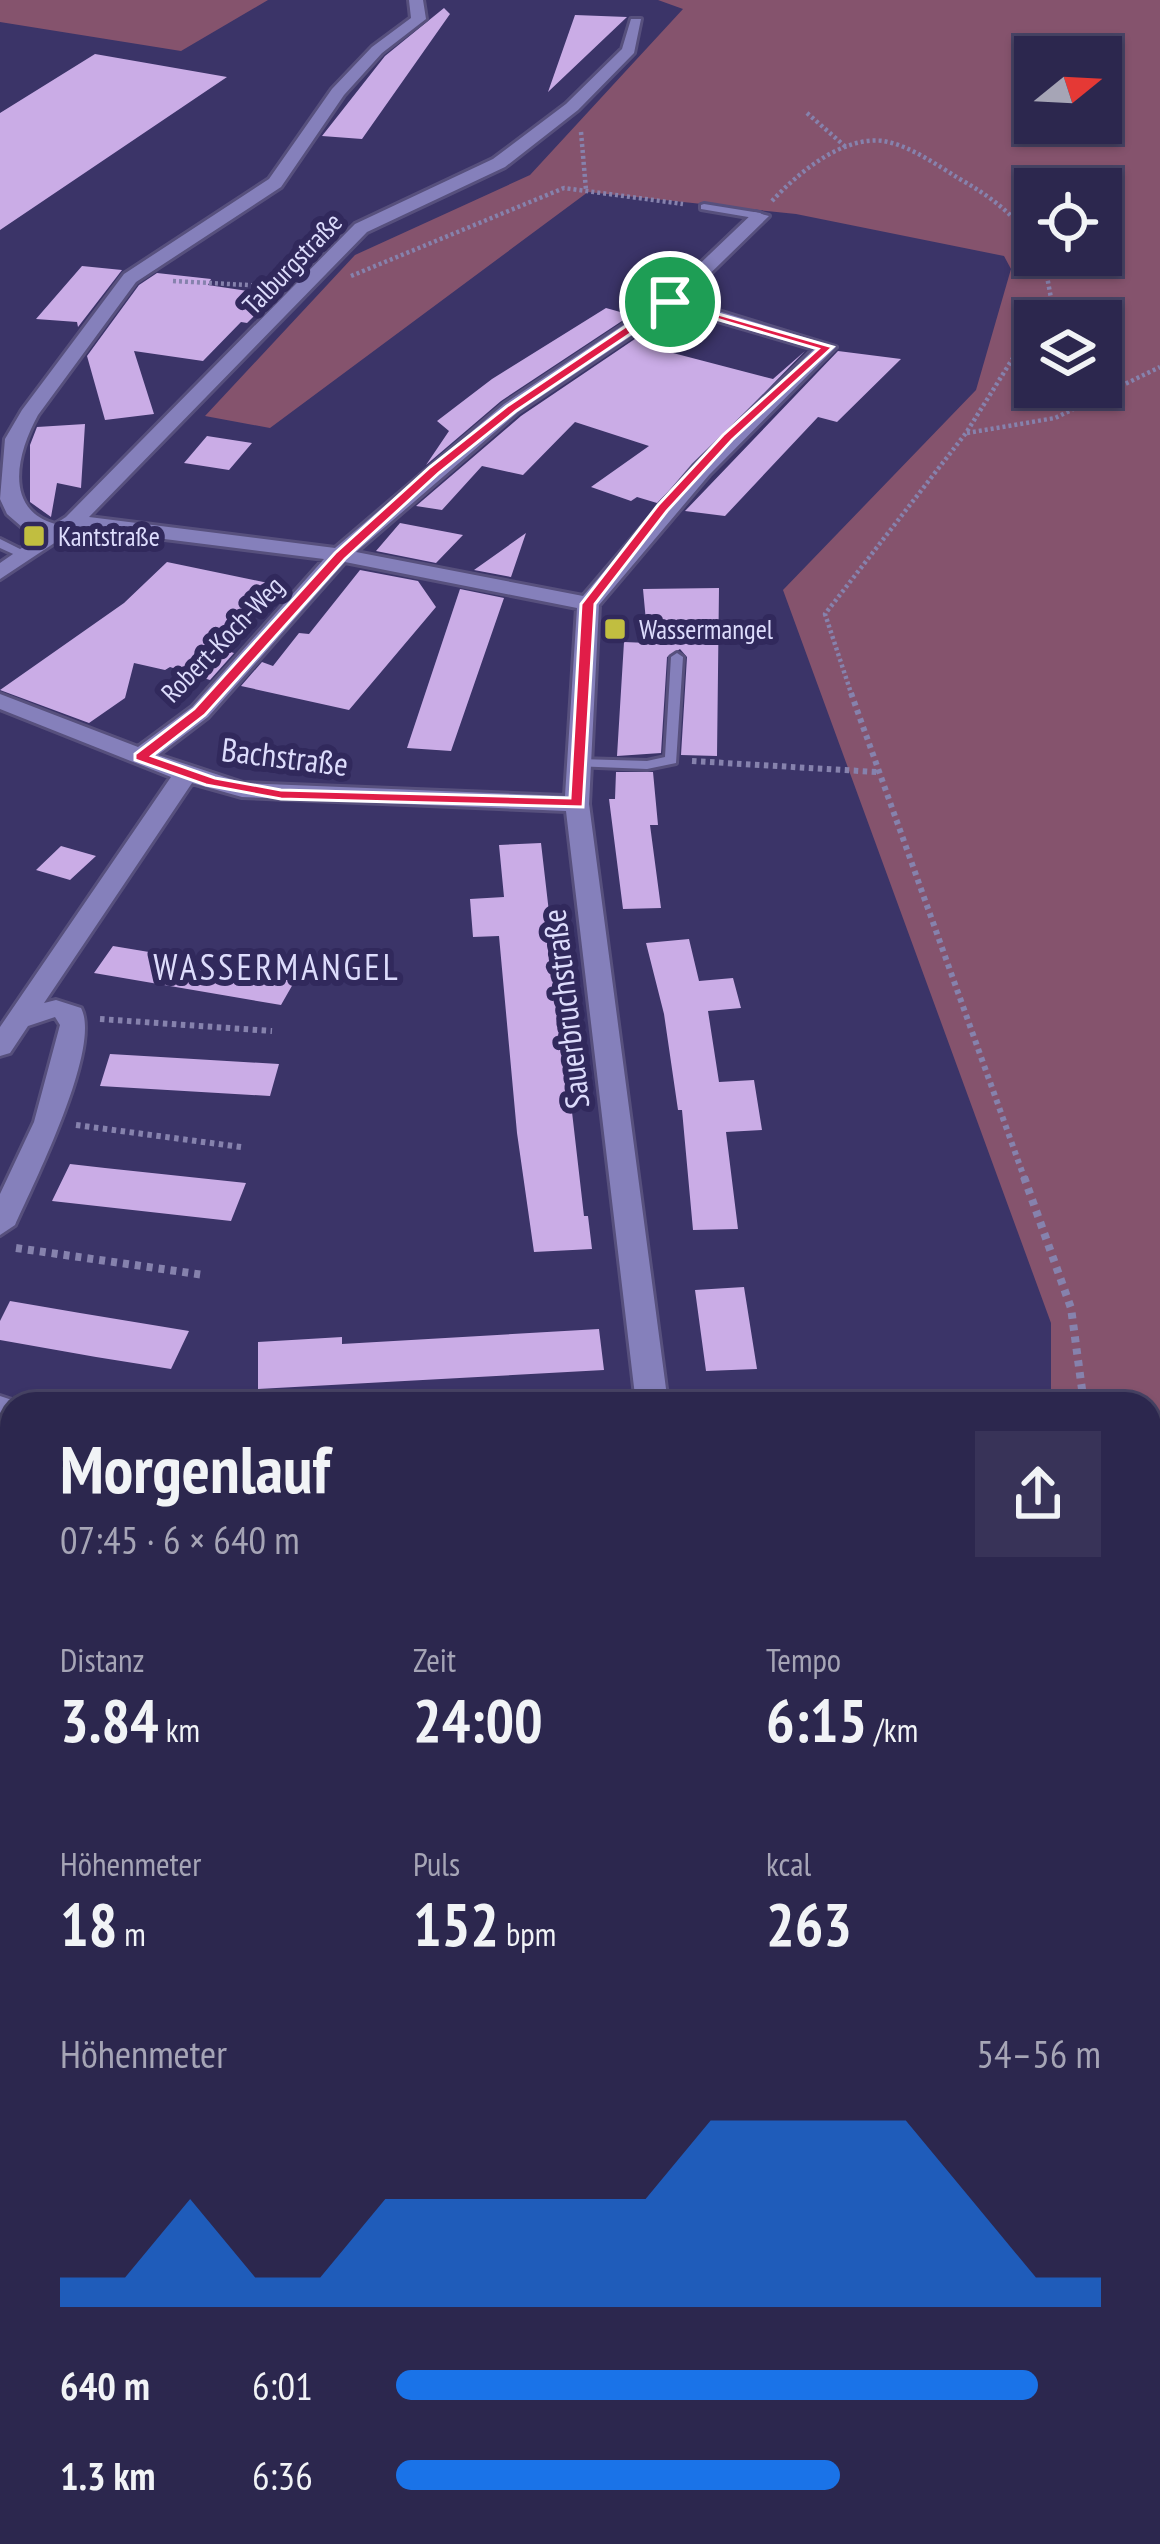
<!DOCTYPE html>
<html lang="de">
<meta charset="utf-8">
<style>
:root{--surface:#2c274e;--page:#383358;--text:#f1f3f6;--muted:#a6a5b6;--line:#484466;--accent:#1a73e8}
body{margin:0;font-family:"PT Sans Narrow",sans-serif;background:var(--page);color:var(--text);height:100vh;display:flex;flex-direction:column;font-size:45px;white-space:nowrap}
*{box-sizing:border-box;margin:0}
p{font-size:39px;color:var(--muted)}
.icon{flex:none;width:66px;height:66px;fill:none;stroke:currentColor;stroke-width:2;stroke-linecap:round;stroke-linejoin:round}
.map{position:relative;flex:1;overflow:hidden}
.drawer{position:absolute;left:0px;top:1392px;width:1161px;height:1152px;display:flex;flex-direction:column;background:var(--surface);border-radius:36px 36px 0 0;box-shadow:0 3px 9px #0004,0 0 0 3px var(--line)}
.drawer>*{flex:none}
.needle{width:78px;rotate:72deg}
.fabs{position:absolute;left:1014px;top:36px;display:grid;gap:24px}
.fabs a{display:grid;place-items:center;width:108px;height:108px;border-radius:0px;background:var(--surface);box-shadow:0 3px 9px #0004,0 0 0 3px var(--line);font-size:60px}
.pin{position:absolute;display:grid;place-items:center;width:102px;height:102px;color:#fff;margin:-51px;border:6px solid #fff;border-radius:50%;box-shadow:0 3px 12px #0007}
.round{display:grid;place-items:center;flex:none;width:126px;height:126px;border-radius:0px;background:var(--page)}
.overview{display:flex;align-items:center;justify-content:space-between;height:204px;padding:0 60px}
h1{font-size:66px;font-weight:700;line-height:90px}
.figures{display:grid;grid-template-columns:repeat(3,1fr);gap:18px;height:204px;padding:12px 60px}
.figures div{display:grid;align-content:center}
.figures b{font-size:60px;font-weight:700}
.figures small{font-size:33px;font-weight:400}
.figures p{font-size:33px}
.chart{height:336px;padding:24px 60px}
.chart p{display:flex;justify-content:space-between}
.chart svg{width:100%;height:216px;margin-top:12px;fill:var(--accent);opacity:.7}
ul{padding:0 60px;list-style:none;font-size:39px}
li{display:grid;grid-template-columns:192px 144px 1fr;align-items:center;height:90px}
li i{height:30px;border-radius:15px;background:var(--accent)}
.map>svg:first-child{display:block}
</style>
<div class="map">
<svg width="1160" height="2544" viewBox="0 0 1160 2544">
<rect width="100%" height="100%" fill="#3b3468"/>
<path fill="#85536d" fill-rule="evenodd" d="M 0,0 L 268,0 L 181,51 L 0,22 Z
M 658,0 L 1160,0 L 1160,1806 L 1149,1803 L 1149,1404 L 1051,1404 L 1051,1323 L 783,590 L 976,390 L 1011,269 L 1004,256 L 796,214 L 588,192 L 270,428 L 205,416 L 355,255 L 530,175 L 683,9 ZM 1035,57 L 1101,57 L 1101,123 L 1035,123 ZM 1035,189 L 1101,189 L 1101,255 L 1035,255 ZM 1035,321 L 1101,321 L 1101,387 L 1035,387 Z"/>
<path fill="#caace6" d="M 444,8 L 450,14 L 362,139 L 322,136 L 385,56 Z
M 575,15 L 627,17 L 548,92 Z
M 95,54 L 227,77 L 0,230 L 0,113 Z
M 82,266 L 122,270 L 78,327 L 77,322 L 36,319 Z
M 157,273 L 211,279 L 208,285 L 275,295 L 247,323 L 241,322 L 203,361 L 134,351 L 154,414 L 105,420 L 87,356 L 139,285 Z
M 606,308 L 631,315 L 501,401 L 426,465 L 449,431 L 437,421 L 492,379 Z
M 660,322 L 700,332 L 673,353 L 773,379 L 805,351 L 657,503 L 637,497 L 631,501 L 591,487 L 649,446 L 575,422 L 523,475 L 482,466 L 442,510 L 416,506 L 521,416 Z
M 838,351 L 901,359 L 837,422 L 818,417 L 725,516 L 685,511 Z
M 85,424 L 81,488 L 57,483 L 51,517 L 30,502 L 30,445 L 37,427 Z
M 207,436 L 252,443 L 229,470 L 184,463 Z
M 400,523 L 463,535 L 436,563 L 376,551 Z
M 526,533 L 511,577 L 474,570 Z
M 167,562 L 268,583 L 208,645 L 234,653 L 210,680 L 170,667 L 165,670 L 134,663 L 125,698 L 89,723 L 0,690 L 124,603 Z
M 360,570 L 418,581 L 436,607 L 349,710 L 241,686 L 262,662 L 273,666 L 299,633 L 309,634 Z
M 719,588 L 717,756 L 681,755 L 687,657 L 680,649 L 667,657 L 661,753 L 617,756 L 624,642 L 648,643 L 643,589 Z
M 460,589 L 504,598 L 451,751 L 407,748 Z
M 616,772 L 653,772 L 658,825 L 650,825 L 661,908 L 623,909 L 609,799 L 615,799 Z
M 541,843 L 584,1216 L 588,1216 L 592,1249 L 534,1252 L 517,1133 L 499,936 L 473,937 L 470,899 L 504,897 L 499,845 Z
M 61,846 L 96,856 L 70,880 L 36,870 Z
M 689,939 L 699,981 L 733,978 L 741,1008 L 708,1011 L 719,1082 L 754,1080 L 762,1130 L 726,1132 L 738,1229 L 693,1230 L 682,1110 L 678,1110 L 664,1014 L 646,943 Z
M 113,946 L 143,951 L 297,977 L 281,1005 L 94,973 Z
M 110,1054 L 144,1056 L 279,1064 L 270,1096 L 100,1086 Z
M 70,1164 L 105,1168 L 246,1183 L 231,1221 L 52,1201 Z
M 744,1287 L 757,1369 L 706,1371 L 695,1290 Z
M 10,1301 L 80,1313 L 189,1331 L 171,1369 L 96,1357 L 0,1340 L 0,1321 Z
M 599,1329 L 604,1370 L 258,1389 L 258,1342 L 342,1337 L 342,1344 Z"/>
<g fill="none" stroke-linecap="round" stroke-linejoin="round">
<g stroke="#57507d" stroke-width="6">
<path id="service" d="M 704,204 L 760,213 L 765,216 L 760,219 L 701,209 L 701,205 Z
M 0,539 L 30,554 L 32,556 L 22,558 L 0,548 Z
M 677,653 L 683,657 L 676,763 L 647,769 L 574,766 L 572,763 L 579,759 L 647,761 L 665,757 L 671,657 Z"/>
</g>
<g stroke="#57507d" stroke-width="6">
<path id="minor" d="M 409,0 L 423,0 L 426,19 L 382,53 L 344,95 L 281,187 L 136,282 L 38,415 C 17,453 3,509 55,524 L 66,517 L 355,224 L 493,159 L 566,104 L 622,49 L 631,19 L 641,19 L 634,53 L 578,110 L 505,167 L 367,232 L 89,517 L 335,548 L 504,404 L 664,298 L 754,212 L 769,216 L 683,300 L 836,347 L 709,475 L 599,605 L 589,804 L 668,1404 L 636,1404 L 566,811 L 242,797 L 192,783 L 44,1003 L 56,1000 L 81,1008 C 102,1047 34,1183 15,1225 L 0,1235 L 0,1194 L 34,1122 L 60,1025 L 55,1017 L 28,1026 L 10,1053 L 0,1056 L 0,1027 L 171,777 L 0,709 L 0,694 L 138,747 L 192,707 L 324,559 L 77,528 L 0,579 L 0,563 L 42,534 L 22,527 L 7,514 L 0,499 L 5,439 L 22,410 L 124,274 L 269,179 L 332,89 L 372,47 L 411,18 ZM 673,308 L 814,349 L 694,466 L 583,596 L 356,552 L 518,412 ZM 345,562 L 577,608 L 565,796 L 243,783 L 158,755 L 208,717 Z
M 0,1396 L 24,1404 L 12,1404 L 12,1422 L 0,1420 Z
M 0,2146 L 12,2149 L 12,2187 L 0,2184 Z
M 1149,2212 L 1160,2212 L 1160,2252 L 1149,2252 Z"/>
</g>
<path stroke="#8682ad" stroke-width="4.5" stroke-dasharray="3 3" stroke-linecap="butt" d="M 807,113 L 847,148
M 581,132 L 586,190
M 772,201 C 798,173 842,136 883,141 C 909,145 937,165 958,178 C 990,196 1014,214 1035,244
M 351,276 L 564,188 L 683,204
M 173,281 L 266,286
M 1036,321 L 1051,298 L 1043,255
M 967,433 L 1055,418 L 1160,367
M 852,696 L 825,614 L 966,433 L 1035,323"/>
<path stroke="#8682ad" stroke-width="6" stroke-dasharray="4.5 4.5" stroke-linecap="butt" d="M 851,693 L 1025,1180
M 692,761 L 877,772
M 100,1019 L 272,1031
M 76,1125 L 241,1147"/>
<path stroke="#8682ad" stroke-width="8" stroke-dasharray="6 6" stroke-linecap="butt" d="M 1024,1177 L 1071,1308 L 1084,1404
M 16,1248 L 204,1275"/>
<path stroke="#8682ad" stroke-width="10" stroke-dasharray="8 8" stroke-linecap="butt" d="M 670,2532 L 670,2544"/>
<use href="#service" fill="#8580bb" fill-rule="evenodd"/>
<use href="#minor" fill="#8580bb" fill-rule="evenodd"/>
</g>
<path fill="#e11d48" stroke="#fff" stroke-width="3" fill-rule="evenodd" d="M 666,299 L 833,347 L 732,440 L 667,511 L 595,604 L 583,807 L 281,799 L 206,785 L 135,760 L 135,754 L 194,709 L 335,553 L 430,467 L 507,406 ZM 672,306 L 818,349 L 723,435 L 658,505 L 581,604 L 570,798 L 281,790 L 215,778 L 152,756 L 205,715 L 345,559 L 439,473 L 516,411 Z"/>
<g fill="#c1be40" stroke="#31295c" stroke-width="4.5">
<rect x="22" y="524" width="24" height="24" rx="6"/>
<rect x="603" y="617" width="24" height="24" rx="6"/>
</g>
<g text-anchor="middle" dominant-baseline="central" stroke-width="12" stroke-linejoin="round" paint-order="stroke">
<g font-size="27" fill="#dddcfc" stroke="#31295c">
<text transform="translate(292 263) rotate(-46)">Talburgstraße</text>
<text transform="translate(222 639) rotate(-46)">Robert-Koch-Weg</text>
</g>
<g font-size="27" fill="#dddcfc" stroke="#31295c" text-anchor="start">
<text x="58" y="536">Kantstraße</text>
<text x="639" y="629">Wassermangel</text>
</g>
<g font-size="33" fill="#dddcfc" stroke="#31295c">
<text transform="translate(285 756) rotate(7)">Bachstraße</text>
<text transform="translate(565 1009) rotate(-97)">Sauerbruchstraße</text>
</g>
<g font-size="36" letter-spacing="3" fill="#dddcfc" stroke="#31295c">
<text x="277" y="966">WASSERMANGEL</text>
</g>
</g>
</svg>
<div class="fabs">
<a><svg class="needle" viewBox="-14 -14 28 28"><path d="M0-13l5 13h-10z" fill="#e53935"/><path d="M0 13l5-13h-10z" fill="#a6a5b6"/></svg></a>
<a><svg class="icon" aria-label="locate" viewBox="0 0 24 24"><circle cx="12" cy="12" r="6"/><path d="M12 2v4M12 18v4M2 12h4M18 12h4"/></svg></a>
<a><svg class="icon" aria-label="layers" viewBox="0 0 24 24"><path d="M12 4l9 5-9 5-9-5zM3 14l9 5 9-5"/></svg></a>
</div>
<div class="pin" style="left:670px;top:302px;background:#1e9e55"><svg class="icon" aria-label="arrive" viewBox="0 0 24 24"><path d="M6 21V4h12l-3 4 3 4H6"/></svg></div>
<section class="drawer">
<div class="overview"><div><h1>Morgenlauf</h1><p>07:45 · 6 × 640 m</p></div><a class="round"><svg class="icon" aria-label="share" viewBox="0 0 24 24"><path d="M12 15V3M7 8l5-5 5 5M5 13v7h14v-7"/></svg></a></div>
<div class="figures">
<div><p>Distanz</p><b>3.84<small> km</small></b></div>
<div><p>Zeit</p><b>24:00</b></div>
<div><p>Tempo</p><b>6:15<small> /km</small></b></div>
</div>
<div class="figures">
<div><p>Höhenmeter</p><b>18<small> m</small></b></div>
<div><p>Puls</p><b>152<small> bpm</small></b></div>
<div><p>kcal</p><b>263</b></div>
</div>
<div class="chart"><p><span>Höhenmeter</span>54–56 m</p>
<svg viewBox="0 0 160 44" preserveAspectRatio="none"><path d="M0 44V38L10 38L20 22L30 38L40 38L50 22L60 22L70 22L80 22L90 22L100 6L110 6L120 6L130 6L140 22L150 38L160 38V44z"/></svg>
</div>
<ul>
<li><b>640 m</b>6:01<i style="width:91%"></i></li>
<li><b>1.3 km</b>6:36<i style="width:63%"></i></li>
</ul>
</section>
</div>
